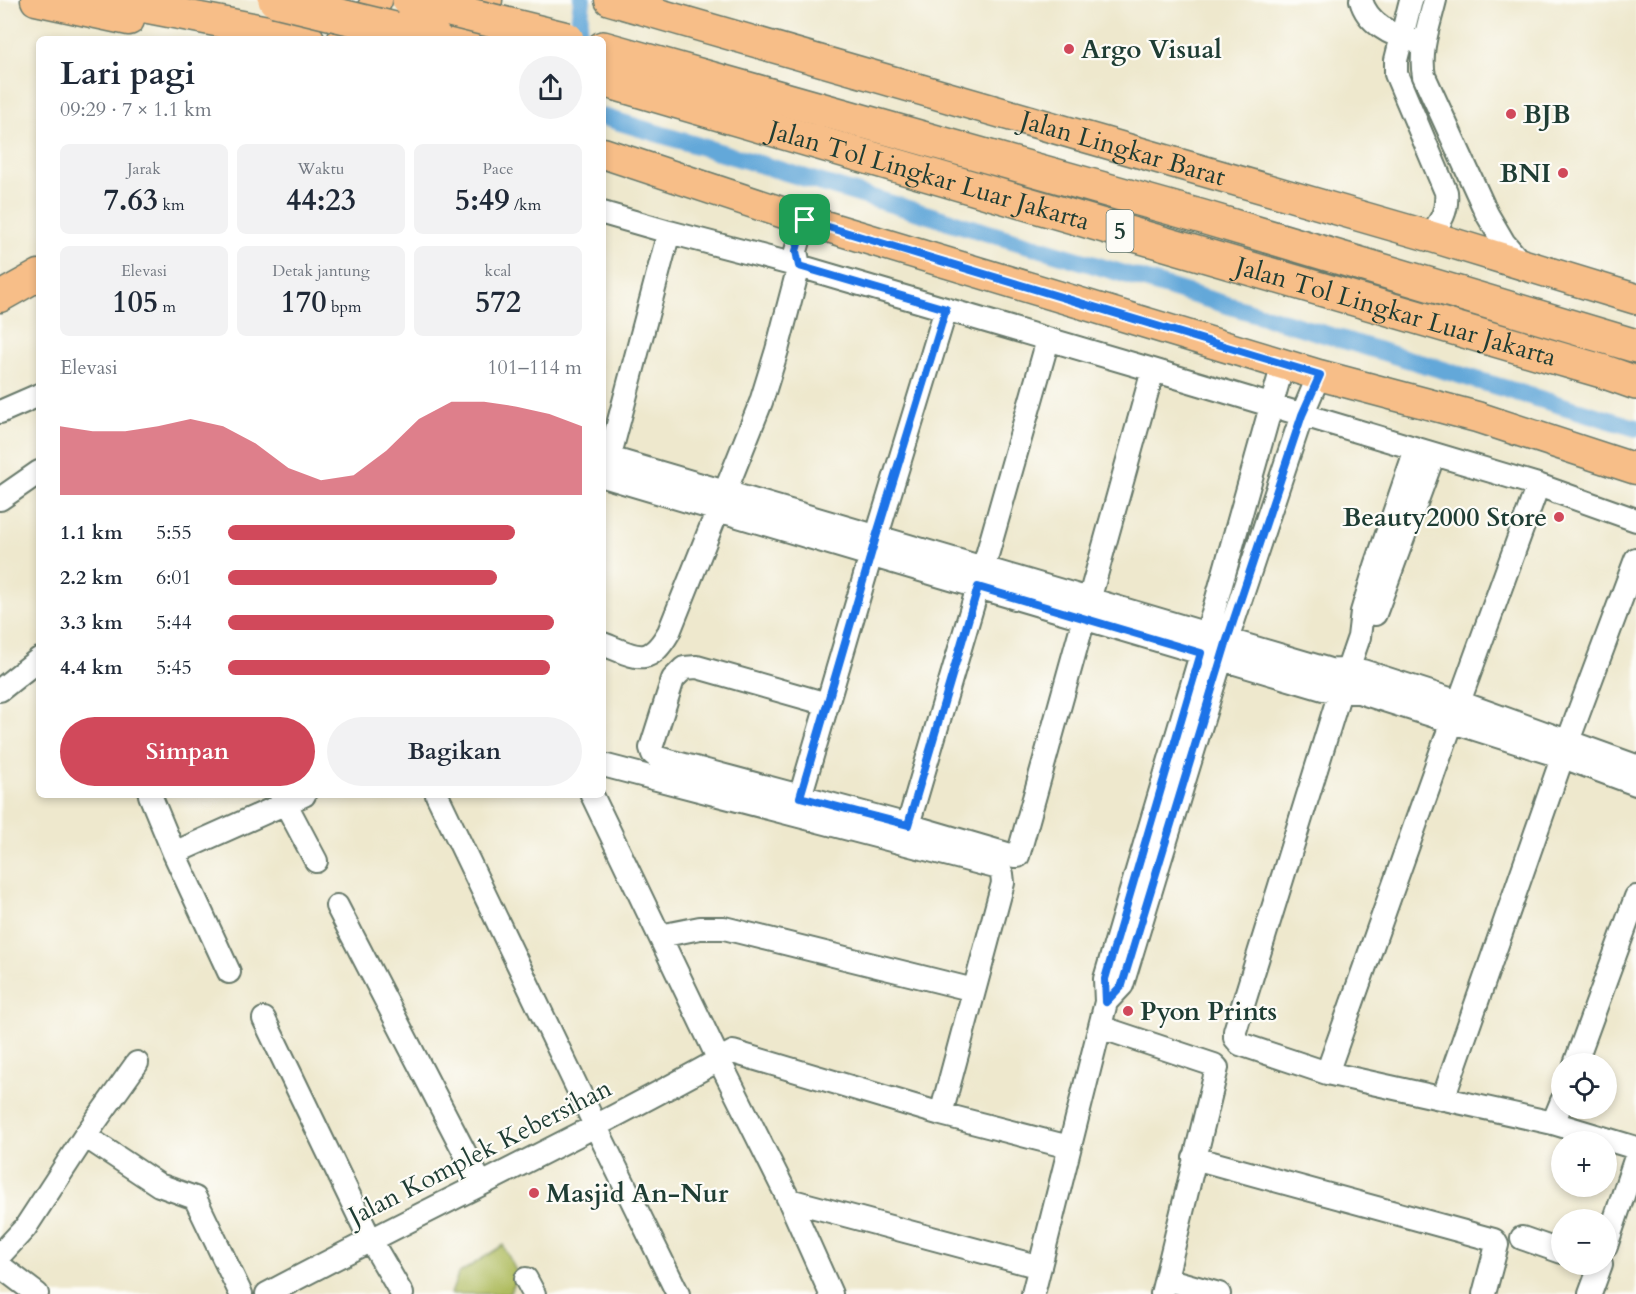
<!DOCTYPE html>
<html lang="id">
<meta charset="utf-8">
<style>
:root{--surface:#fff;--page:#f2f2f3;--text:#1f2937;--muted:#747a83;--accent:#d1495b}
body{margin:0;font-family:Cardo,serif;background:var(--page);color:var(--text);height:100vh;display:flex;flex-direction:column;font-size:22px;white-space:nowrap}
*{box-sizing:border-box;margin:0}
p{font-size:20px;color:var(--muted)}
.icon{flex:none;width:33px;height:33px;fill:none;stroke:currentColor;stroke-width:2;stroke-linecap:round;stroke-linejoin:round}
.map{position:relative;flex:1;overflow:hidden}
.details{position:absolute;left:36px;top:36px;width:570px;height:762px;display:flex;flex-direction:column;background:var(--surface);border-radius:9px;box-shadow:0 3px 9px #0003}
.details>*{flex:none}
.buttons{position:absolute;left:1551px;top:1053px;display:grid;gap:12px}
.buttons a{display:grid;place-items:center;width:66px;height:66px;border-radius:50%;background:var(--surface);box-shadow:0 3px 9px #0003;font-size:30px}
.pin{position:absolute;display:grid;place-items:center;width:51px;height:51px;color:#fff;margin:-26px;border-radius:12px;box-shadow:0 3px 9px #0006}
.round{display:grid;place-items:center;flex:none;width:63px;height:63px;border-radius:32px;background:var(--page)}
.head{display:flex;align-items:center;justify-content:space-between;height:102px;padding:0 24px}
h1{font-size:33px;font-weight:700;line-height:45px}
.figures{display:grid;grid-template-columns:repeat(3,1fr);gap:9px;height:102px;padding:6px 24px}
.figures div{display:grid;align-content:center;border-radius:9px;background:var(--page);text-align:center}
.figures b{font-size:30px;font-weight:700}
.figures small{font-size:16px;font-weight:400}
.figures p{font-size:16px}
.chart{height:168px;padding:12px 24px}
.chart p{display:flex;justify-content:space-between}
.chart svg{width:100%;height:108px;margin-top:6px;fill:var(--accent);opacity:.7}
.button{display:flex;gap:12px;margin-top:auto;padding:12px 24px}
.button a{flex:1;height:69px;border-radius:36px;background:var(--accent);color:#fff;font-size:24px;font-weight:700;line-height:69px;text-align:center}
.button a+a{background:var(--page);color:var(--text)}
ul{padding:0 24px;list-style:none;font-size:20px}
li{display:grid;grid-template-columns:96px 72px 1fr;align-items:center;height:45px}
li i{height:15px;border-radius:8px;background:var(--accent)}
.map>svg:first-child{display:block}
</style>
<div class="map">
<svg width="1636" height="1294" viewBox="0 0 1636 1294">
<rect width="100%" height="100%" fill="#fdfcf7"/>
<filter id="ink" filterUnits="userSpaceOnUse"><feTurbulence type="fractalNoise" baseFrequency=".0167" numOctaves="2"/><feDisplacementMap in="SourceGraphic" scale="12" xChannelSelector="R" yChannelSelector="G"/><feConvolveMatrix kernelMatrix="1 2 1 2 8 2 1 2 1" color-interpolation-filters="sRGB"/></filter>
<filter id="wash" filterUnits="userSpaceOnUse"><feTurbulence type="fractalNoise" baseFrequency=".008" numOctaves="4" result="noise"/><feDisplacementMap in="SourceGraphic" scale="24" xChannelSelector="R" yChannelSelector="G"/><feGaussianBlur stdDeviation="1.35" result="paint"/><feColorMatrix in="noise" values="0 0 0 0 0 0 0 0 0 0 0 0 0 0 0 0 0 1.4 0 .05"/><feComposite in="paint" operator="in"/></filter>
<g filter="url(#wash)">
<rect width="100%" height="100%" fill="#eee8cd"/>
<path fill="#afbc5e" stroke="#677c49" stroke-width="1.5" d="M 503,1245 L 519,1277 L 509,1294 L 451,1294 L 458,1274 Z"/>
<g fill="none" stroke-linecap="round" stroke-linejoin="round">
<path stroke="#63a8d9" stroke-width="18" d="M 577,39 L 582,0
M 603,117 L 1636,428"/>
</g>
</g>
<g filter="url(#ink)">
<g fill="none" stroke-linecap="round" stroke-linejoin="round">
<g stroke="#67796a" stroke-width="26">
<path id="minor" d="M 1361,0 C 1367,23 1392,36 1414,41
M 1411,0 L 1396,60 L 1396,74 L 1446,192 C 1448,211 1441,222 1429,236
M 1435,0 C 1429,25 1419,51 1424,76 L 1487,214 L 1504,243 L 1522,264
M 603,213 L 669,232 L 799,266 L 1153,370 L 1538,485 L 1636,520
M 0,412 L 39,395
M 1416,449 L 1376,566 L 1362,612 L 1359,637 L 1340,692 L 1235,1031 L 1235,1038 L 1240,1044 L 1327,1073 L 1553,1123 L 1636,1148
M 603,456 L 1330,670 L 1363,671 L 1459,702 L 1636,766
M 606,470 L 669,232
M 603,476 L 1323,689 L 1340,692 L 1359,692 L 1563,757 L 1636,784
M 0,499 L 39,472
M 1375,614 L 1434,454
M 603,644 C 637,657 648,668 669,632 L 761,402 L 777,350 L 799,266 L 796,251 L 805,220
M 0,690 L 39,659
M 827,704 L 697,667 L 684,668 L 673,679 L 651,748 L 653,754 L 658,758 L 908,825 L 1014,856 L 1018,856 L 1153,370
M 603,765 L 999,868 L 1002,874 L 1003,883 L 941,1114
M 150,795 L 174,853 L 229,972
M 281,795 L 316,861
M 437,795 L 596,1127 L 678,1294
M 592,795 L 719,1060 L 789,1200 L 831,1294
M 800,797 L 871,555 L 946,309
M 908,825 L 978,587 L 1048,340
M 174,853 L 304,795
M 337,906 L 481,1184
M 660,936 L 700,928 L 724,928 L 974,990
M 1106,1002 L 1122,985 L 1227,640 L 1302,415 L 1319,375
M 264,1019 L 370,1239 L 402,1294
M 1100,1027 L 1214,1065 L 1217,1068 L 1162,1294
M 1575,1064 L 1636,897
M 1327,1073 L 1459,702 L 1538,485
M 1443,1099 L 1568,741 L 1636,559
M 1553,1123 L 1562,1101
M 85,1136 L 159,1185 L 195,1198 L 241,1294
M 1194,1158 L 1494,1240 L 1497,1245 L 1484,1294
M 789,1200 L 1040,1267
M 1522,1238 L 1562,1252
M 1606,1246 L 1636,1157
M 0,1255 L 25,1228 L 85,1136 L 137,1063
M 0,1266 L 37,1294
M 526,1279 L 534,1294
M 1166,1279 L 1219,1294
M 267,1294 C 421,1212 580,1138 733,1052 L 941,1114 L 1069,1147
M 1033,1294 L 1106,1002 L 1105,979 L 1207,634 L 1283,364
M 1590,1294 L 1601,1264"/>
</g>
<g stroke="#67796a" stroke-width="33">
<g id="major">
<path d="M 36,0 L 129,20"/>
<path d="M 107,0 L 309,39"/>
<path id="s1" d="M 610,0 L 1429,236 L 1636,299"/>
<path d="M 343,39 C 361,34 369,15 377,0"/>
<path d="M 463,39 C 466,23 471,7 487,0"/>
<path d="M 603,153 L 805,220 L 1319,375 L 1477,417 L 1636,469"/>
<path d="M 0,297 L 39,275"/>
</g>
</g>
<g stroke="#67796a" stroke-width="36">
<g id="highway">
<path d="M 603,48 L 1203,217 L 1636,346"/>
<path id="s2" d="M 603,80 L 1605,372 L 1636,383"/>
</g>
</g>
<use href="#minor" stroke="#fff" stroke-width="22"/>
<use href="#major" stroke="#f7be88" stroke-width="30"/>
<use href="#highway" stroke="#f7be88" stroke-width="33"/>
<g stroke="#67796a" stroke-width="36" stroke-linecap="butt">
<path id="highway-bridge" d="M 275,0 L 436,39
M 409,0 L 567,39"/>
</g>
<use href="#highway-bridge" stroke="#f7be88" stroke-width="33"/>
</g>
</g>
<g fill="none" stroke-linecap="round" stroke-linejoin="round" filter="url(#ink)">
<g stroke="#fff" stroke-width="12">
<path id="route" d="M 805,220 L 1320,375 L 1302,415 L 1227,640 L 1122,985 L 1106,1002 L 1105,979 L 1201,653 L 978,587 L 908,825 L 800,797 L 876,537 L 946,309 L 799,266 L 796,251 Z"/>
</g>
<use href="#route" stroke="#1a73e8" stroke-width="8"/>
</g>
<g fill="#d1495b" stroke="#fdfcf7" stroke-width="2">
<circle cx="1069" cy="49" r="6"/>
<circle cx="1511" cy="114" r="6"/>
<circle cx="1563" cy="173" r="6"/>
<circle cx="1559" cy="517" r="6"/>
<circle cx="1128" cy="1011" r="6"/>
<circle cx="534" cy="1193" r="6"/>
</g>
<g text-anchor="middle" dominant-baseline="central" stroke-width="4.5" stroke-linejoin="round" paint-order="stroke">
<rect fill="#fdfcf7" stroke="#62766e" stroke-width="1.5" x="1106.5" y="210" width="27" height="42" rx="4.5"/>
<g font-size="24" font-weight="bold" fill="#1f3d34">
<text x="1120" y="231">5</text>
</g>
<g font-size="26" font-weight="bold" fill="#1f3d34" stroke="#fdfcf7" text-anchor="start">
<text x="1081" y="49">Argo Visual</text>
<text x="1523" y="114">BJB</text>
<text x="1551" y="173" text-anchor="end">BNI</text>
<text x="1547" y="517" text-anchor="end">Beauty2000 Store</text>
<text x="1140" y="1011">Pyon Prints</text>
<text x="546" y="1193">Masjid An-Nur</text>
</g>
<g font-size="26" fill="#1f3d34" stroke="#fdfcf7">
<text stroke="none"><textPath href="#s1" startOffset="534">Jalan Lingkar Barat</textPath></text>
<text stroke="none"><textPath href="#s2" startOffset="340">Jalan Tol Lingkar Luar Jakarta</textPath></text>
<text stroke="none"><textPath href="#s2" startOffset="826">Jalan Tol Lingkar Luar Jakarta</textPath></text>
<text transform="translate(480 1152) rotate(-27)">Jalan Komplek Kebersihan</text>
</g>
</g>
</svg>
<div class="buttons">
<a><svg class="icon" aria-label="locate" viewBox="0 0 24 24"><circle cx="12" cy="12" r="6"/><path d="M12 2v4M12 18v4M2 12h4M18 12h4"/></svg></a>
<a>+</a>
<a>−</a>
</div>
<div class="pin" style="left:805px;top:220px;background:#1e9e55"><svg class="icon" aria-label="arrive" viewBox="0 0 24 24"><path d="M6 21V4h12l-3 4 3 4H6"/></svg></div>
<section class="details">
<div class="head"><div><h1>Lari pagi</h1><p>09:29 · 7 × 1.1 km</p></div><a class="round"><svg class="icon" aria-label="share" viewBox="0 0 24 24"><path d="M12 15V3M7 8l5-5 5 5M5 13v7h14v-7"/></svg></a></div>
<div class="figures">
<div><p>Jarak</p><b>7.63<small> km</small></b></div>
<div><p>Waktu</p><b>44:23</b></div>
<div><p>Pace</p><b>5:49<small> /km</small></b></div>
</div>
<div class="figures">
<div><p>Elevasi</p><b>105<small> m</small></b></div>
<div><p>Detak jantung</p><b>170<small> bpm</small></b></div>
<div><p>kcal</p><b>572</b></div>
</div>
<div class="chart"><p><span>Elevasi</span>101–114 m</p>
<svg viewBox="0 0 160 44" preserveAspectRatio="none"><path d="M0 44V16L10 18L20 18L30 16L40 13L50 16L60 23L70 33L80 38L90 36L100 26L110 13L120 6L130 6L140 8L150 11L160 16V44z"/></svg>
</div>
<ul>
<li><b>1.1 km</b>5:55<i style="width:81%"></i></li>
<li><b>2.2 km</b>6:01<i style="width:76%"></i></li>
<li><b>3.3 km</b>5:44<i style="width:92%"></i></li>
<li><b>4.4 km</b>5:45<i style="width:91%"></i></li>
</ul>
<div class="button"><a>Simpan</a><a>Bagikan</a></div>
</section>
</div>
